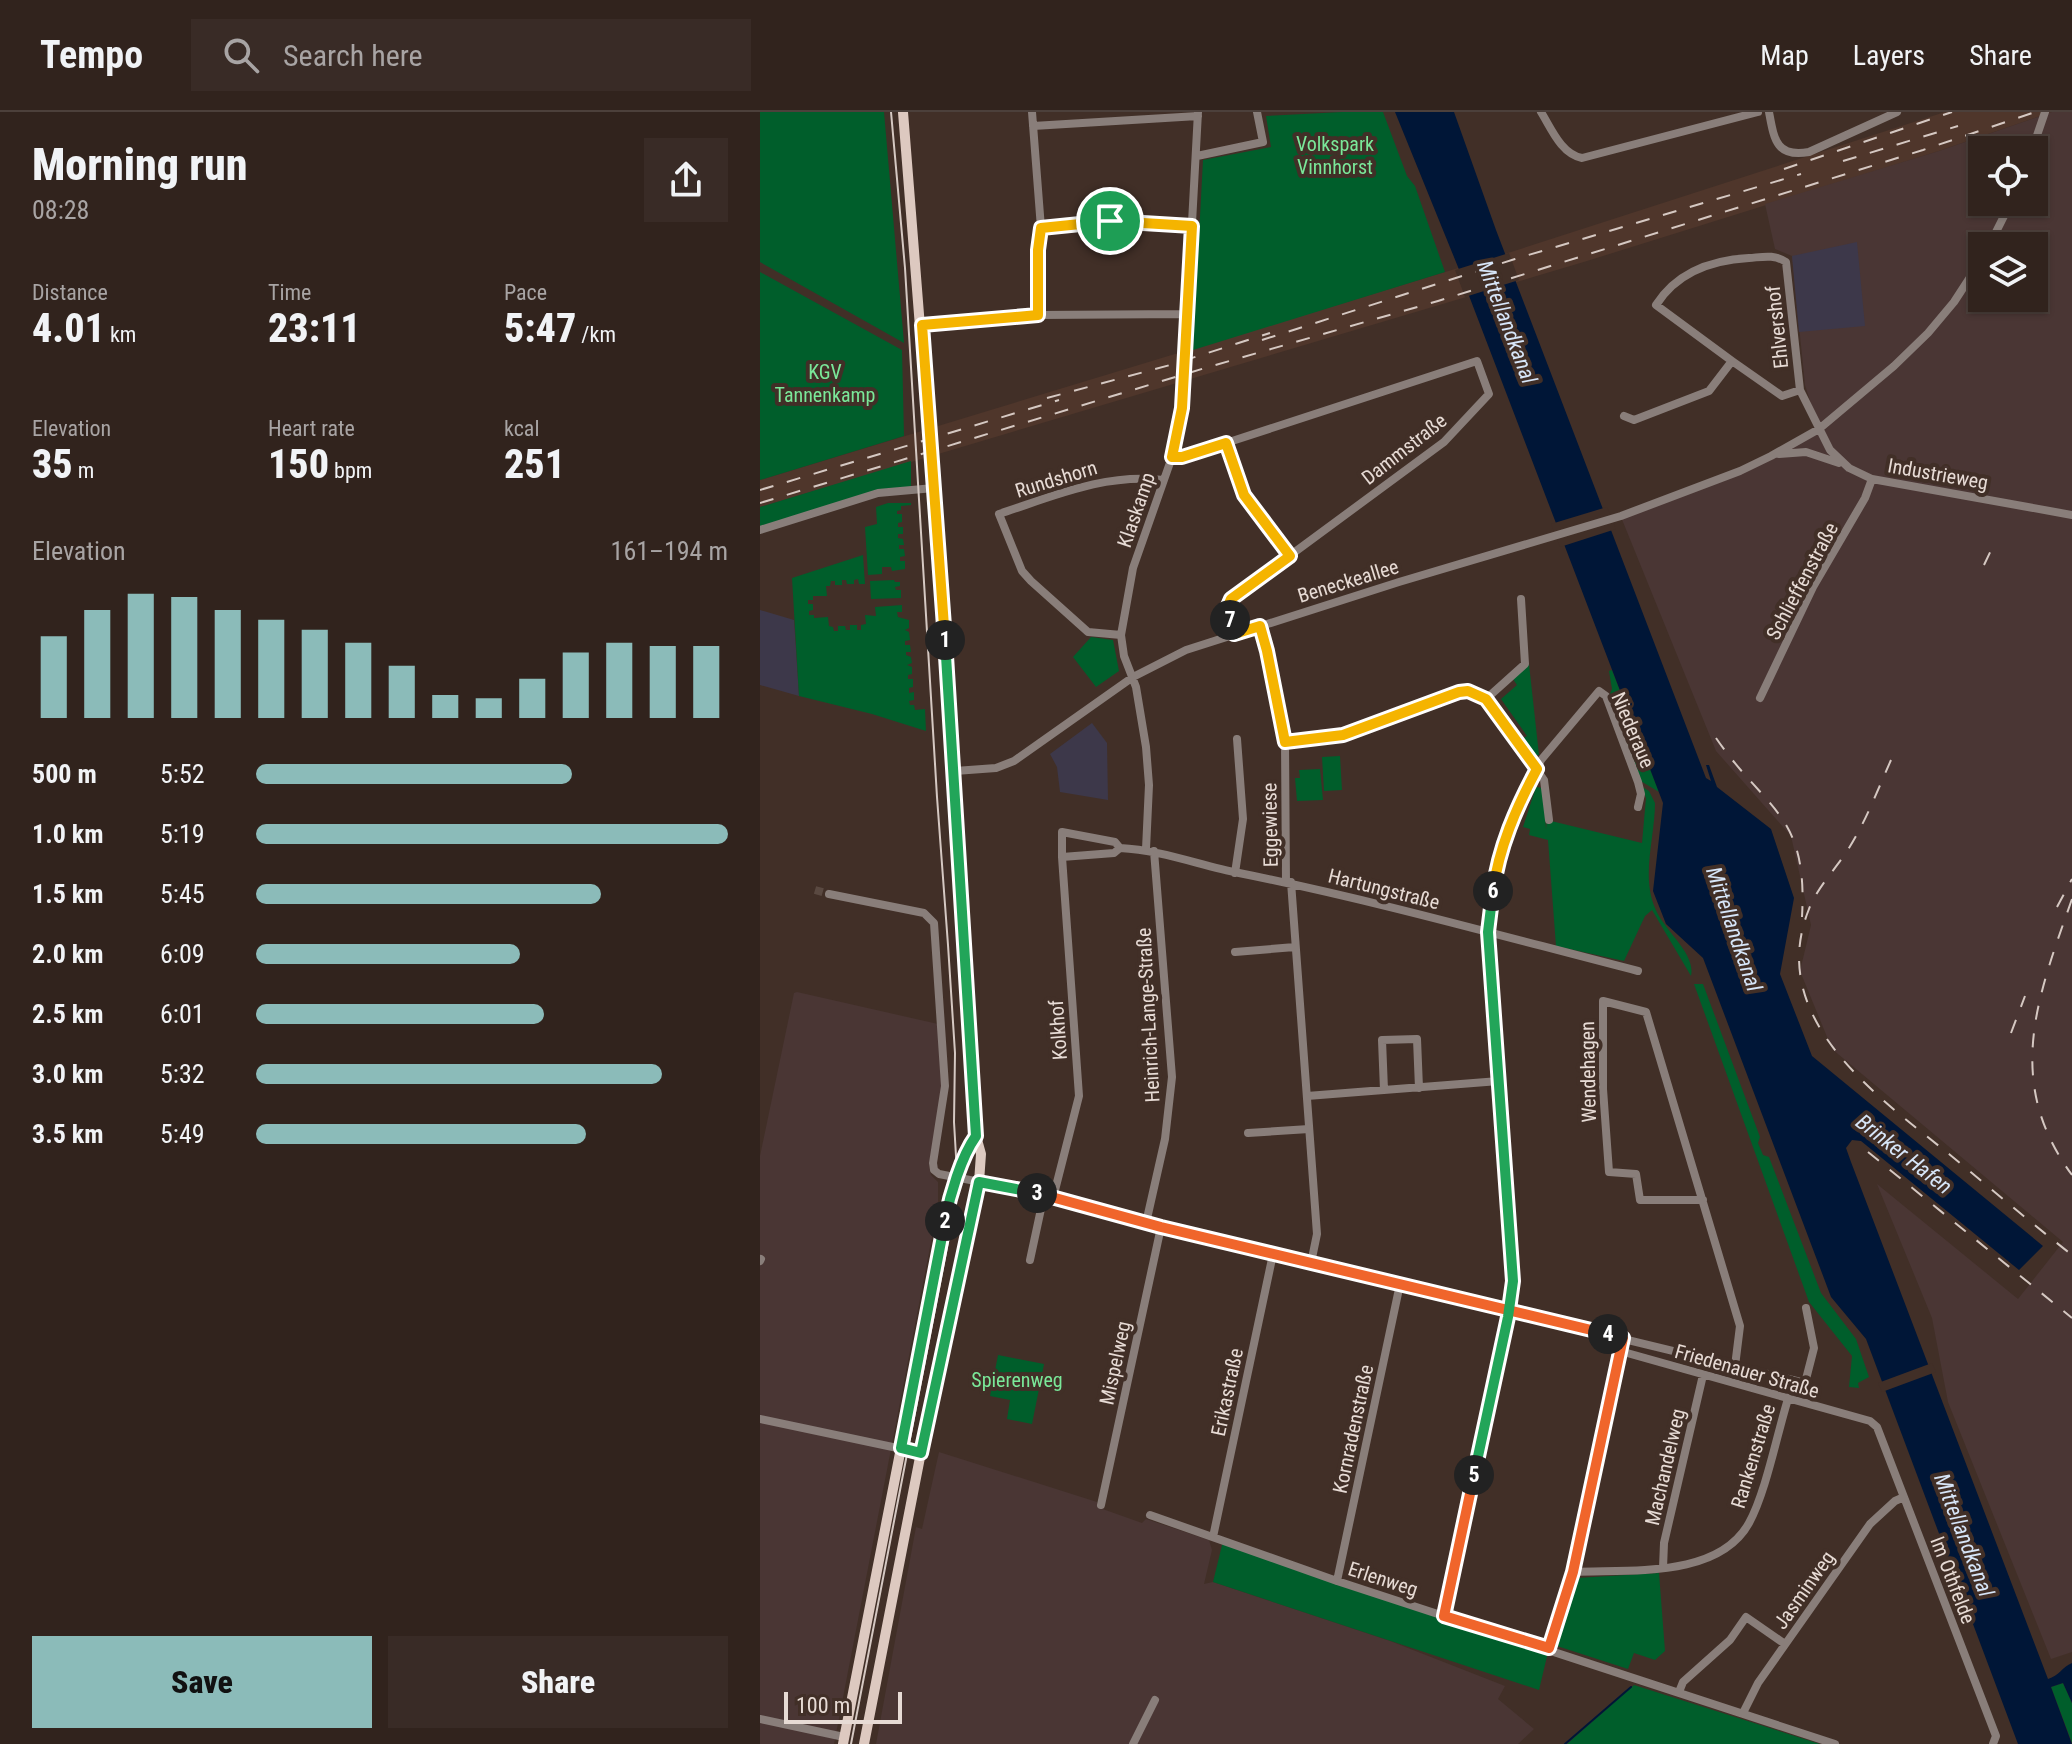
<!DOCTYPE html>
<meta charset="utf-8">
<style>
:root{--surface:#31231d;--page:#392b26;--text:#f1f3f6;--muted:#a8a4a4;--line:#4c403b;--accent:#8bbbb9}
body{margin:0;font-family:"Roboto Condensed",sans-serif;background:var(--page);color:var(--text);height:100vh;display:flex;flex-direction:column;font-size:30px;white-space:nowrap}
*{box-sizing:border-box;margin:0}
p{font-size:26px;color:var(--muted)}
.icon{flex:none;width:44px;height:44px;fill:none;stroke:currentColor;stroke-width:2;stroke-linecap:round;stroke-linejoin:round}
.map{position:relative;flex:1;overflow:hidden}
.panel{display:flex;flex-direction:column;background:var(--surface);width:760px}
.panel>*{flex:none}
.buttons{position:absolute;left:1208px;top:24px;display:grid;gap:16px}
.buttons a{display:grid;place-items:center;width:80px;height:80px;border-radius:0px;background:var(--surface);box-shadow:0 2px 6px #0004,0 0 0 2px var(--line);font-size:40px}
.scale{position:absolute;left:24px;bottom:20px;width:118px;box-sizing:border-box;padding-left:8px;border:4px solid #e7dbd5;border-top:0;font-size:22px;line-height:28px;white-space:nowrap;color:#e7dbd5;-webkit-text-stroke:6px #412f27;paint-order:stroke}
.pin{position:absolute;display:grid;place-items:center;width:68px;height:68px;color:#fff;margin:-34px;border:4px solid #fff;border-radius:50%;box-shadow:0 2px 8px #0007}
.km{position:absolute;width:40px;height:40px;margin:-20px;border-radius:50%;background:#222;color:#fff;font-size:22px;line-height:40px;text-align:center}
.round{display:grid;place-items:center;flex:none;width:84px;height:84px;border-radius:0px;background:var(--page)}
.head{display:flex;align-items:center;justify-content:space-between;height:136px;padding:0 32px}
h1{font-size:44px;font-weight:800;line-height:60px}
.stats{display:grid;grid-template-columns:repeat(3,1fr);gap:12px;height:136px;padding:8px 32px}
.stats div{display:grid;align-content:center}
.stats b{font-size:40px;font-weight:800}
.stats small{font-size:22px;font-weight:400}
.stats p{font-size:22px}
.chart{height:224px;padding:16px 32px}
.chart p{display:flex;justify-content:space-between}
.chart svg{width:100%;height:144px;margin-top:8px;stroke:var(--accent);stroke-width:6}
.primary-button{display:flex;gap:16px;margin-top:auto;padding:16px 32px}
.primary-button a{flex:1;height:92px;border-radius:0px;background:var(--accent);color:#111;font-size:32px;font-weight:800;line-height:92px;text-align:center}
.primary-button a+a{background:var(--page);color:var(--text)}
ul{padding:0 32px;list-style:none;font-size:26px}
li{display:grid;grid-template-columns:128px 96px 1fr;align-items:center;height:60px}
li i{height:20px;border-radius:10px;background:var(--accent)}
header{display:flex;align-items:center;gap:48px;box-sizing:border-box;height:112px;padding:0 40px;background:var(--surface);border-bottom:2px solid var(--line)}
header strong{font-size:38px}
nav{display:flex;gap:44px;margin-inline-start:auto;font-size:28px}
.search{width:560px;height:72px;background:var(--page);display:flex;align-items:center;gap:20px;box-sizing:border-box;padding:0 28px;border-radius:0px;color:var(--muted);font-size:30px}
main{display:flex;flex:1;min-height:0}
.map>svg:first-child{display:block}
</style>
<header>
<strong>Tempo</strong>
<div class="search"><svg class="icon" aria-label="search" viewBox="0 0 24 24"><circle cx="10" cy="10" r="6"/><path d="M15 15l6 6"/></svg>Search here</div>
<nav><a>Map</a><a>Layers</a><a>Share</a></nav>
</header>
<main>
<section class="panel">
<div class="head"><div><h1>Morning run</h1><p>08:28</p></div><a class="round"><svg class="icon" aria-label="share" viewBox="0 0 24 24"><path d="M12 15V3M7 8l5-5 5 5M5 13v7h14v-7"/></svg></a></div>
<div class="stats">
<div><p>Distance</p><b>4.01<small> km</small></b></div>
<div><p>Time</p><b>23:11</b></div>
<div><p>Pace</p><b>5:47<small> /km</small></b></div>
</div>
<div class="stats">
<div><p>Elevation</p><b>35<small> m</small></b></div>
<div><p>Heart rate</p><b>150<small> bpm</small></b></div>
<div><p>kcal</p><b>251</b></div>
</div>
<div class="chart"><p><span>Elevation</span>161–194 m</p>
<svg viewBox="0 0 160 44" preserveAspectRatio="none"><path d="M5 44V19M15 44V11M25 44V6M35 44V7M45 44V11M55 44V14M65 44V17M75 44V21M85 44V28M95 44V37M105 44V38M115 44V32M125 44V24M135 44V21M145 44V22M155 44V22"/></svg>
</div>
<ul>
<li><b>500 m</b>5:52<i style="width:67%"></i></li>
<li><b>1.0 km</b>5:19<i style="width:100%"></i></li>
<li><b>1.5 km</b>5:45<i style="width:73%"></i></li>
<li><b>2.0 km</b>6:09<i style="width:56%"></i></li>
<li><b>2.5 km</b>6:01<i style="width:61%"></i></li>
<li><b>3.0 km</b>5:32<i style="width:86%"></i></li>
<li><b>3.5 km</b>5:49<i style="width:70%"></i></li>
</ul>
<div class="primary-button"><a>Save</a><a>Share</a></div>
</section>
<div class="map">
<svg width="1312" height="1632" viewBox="0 0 1312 1632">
<rect width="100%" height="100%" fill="#412f27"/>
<path fill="#4f362b" d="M 1185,0 L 1292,0 L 1179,39 L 827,149 L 0,395 L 0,368 L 751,140 Z"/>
<path fill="#4a3634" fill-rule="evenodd" d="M 1292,0 L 1312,0 L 1312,1540 L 1291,1547 L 1188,1290 L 1172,1206 L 1117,1072 L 1258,1187 L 1303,1130 L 1072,937 L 1040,859 L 1051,813 L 1031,724 L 956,639 L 861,405 L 960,366 L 1059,317 L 1045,273 L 1032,144 L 1015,137 L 1005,92 L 1179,39 ZM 1222,38 L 1274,38 L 1274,90 L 1222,90 ZM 1222,134 L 1274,134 L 1274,186 L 1222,186 Z
M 37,880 L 178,912 L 182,974 L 169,1053 L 171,1063 L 178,1070 L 178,1094 L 74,1632 L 0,1632 L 0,1044 L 34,881 Z
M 179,1340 L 337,1390 L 337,1395 L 382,1411 L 386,1407 L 449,1428 L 452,1438 L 444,1472 L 453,1470 L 630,1529 L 745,1574 L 738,1587 L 774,1617 L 758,1632 L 116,1632 L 156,1415 L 162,1417 Z"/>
<path fill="#3d384a" d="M 1097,130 L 1105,214 L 1039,220 L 1032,144 Z
M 0,498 L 34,508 L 39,584 L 0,573 Z
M 332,611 L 347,631 L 348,688 L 300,680 L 297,655 L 290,642 Z"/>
<path fill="#005e2b" d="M 0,0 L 124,0 L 144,231 L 0,150 Z
M 582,0 L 623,0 L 647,64 L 655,74 L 685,160 L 433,238 L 443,48 L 511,35 L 506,4 Z
M 0,160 L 142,238 L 144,324 L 0,368 Z
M 151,349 L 151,377 L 130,379 L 0,418 L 0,395 Z
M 128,391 L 151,391 L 151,393 L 141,394 L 141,398 L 137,399 L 137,402 L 142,402 L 142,410 L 138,411 L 138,415 L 143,415 L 143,422 L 138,422 L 138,426 L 143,427 L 144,433 L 139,433 L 139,437 L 144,437 L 145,444 L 140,445 L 140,449 L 145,449 L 145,457 L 132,459 L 131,455 L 122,455 L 122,462 L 108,463 L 105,415 L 117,412 L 116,395 Z
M 103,443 L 105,472 L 99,472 L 98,467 L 94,468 L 94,472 L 87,472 L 86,468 L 82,468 L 82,473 L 75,473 L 75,469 L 71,469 L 70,474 L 66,474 L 67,484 L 53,484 L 53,488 L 48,488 L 48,492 L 53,492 L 53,498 L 49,499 L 49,503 L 54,503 L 54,506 L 68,505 L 69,514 L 73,515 L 74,519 L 78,519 L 78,514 L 85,514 L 86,518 L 90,518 L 90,513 L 97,513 L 97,518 L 101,518 L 101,513 L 106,512 L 105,503 L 116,504 L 115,495 L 142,493 L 142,500 L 137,500 L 138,505 L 149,508 L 149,516 L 145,518 L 149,520 L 150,528 L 145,529 L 145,533 L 150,533 L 151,540 L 146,540 L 146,543 L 151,545 L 152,551 L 147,553 L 152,555 L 152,562 L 148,563 L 148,567 L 153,567 L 153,575 L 149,576 L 149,581 L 154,580 L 154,588 L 149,589 L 150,593 L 154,593 L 155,598 L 165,597 L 166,619 L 112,602 L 39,584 L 32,466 Z
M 134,468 L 135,470 L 140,470 L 140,474 L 135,475 L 136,478 L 141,478 L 141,486 L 111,487 L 110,469 Z
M 331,525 L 353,528 L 359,559 L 336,575 L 313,545 Z
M 769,552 L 779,643 L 773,643 L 762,627 L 767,624 L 741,587 L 757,573 L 753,567 Z
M 852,558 L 899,680 L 879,668 L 849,584 L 852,577 L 849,559 Z
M 580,644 L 582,678 L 564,679 L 562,645 Z
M 560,657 L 563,688 L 537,689 L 535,666 L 540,666 L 539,658 Z
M 881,674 L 889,679 L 895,691 C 895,725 881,764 895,796 C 904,819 936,841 931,864 L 892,798 L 885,804 L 864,849 L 796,834 L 788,728 L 769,723 L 770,717 L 763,715 L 776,675 L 783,676 L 786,717 L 787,708 L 882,731 L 886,686 Z
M 934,872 L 943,872 L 1000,1025 L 998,1031 L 1003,1043 L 1009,1045 L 1061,1181 L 1096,1227 L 1109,1265 L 1098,1271 L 1099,1276 L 1089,1275 L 1092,1244 L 1049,1190 Z
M 238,1243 L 284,1252 L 272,1312 L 247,1307 L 250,1288 L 230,1284 Z
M 463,1429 L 789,1536 L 779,1578 L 453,1470 Z
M 899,1461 L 905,1539 L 895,1548 L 874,1541 L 868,1557 L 797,1534 L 795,1528 L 817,1466 Z
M 1303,1571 L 1312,1591 L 1312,1631 L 1291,1575 Z
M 874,1573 L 1060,1632 L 807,1632 Z"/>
<path fill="#001637" d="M 635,0 L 694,0 L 736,118 L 946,666 L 951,669 L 946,653 L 949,653 L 957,675 L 1011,717 L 1034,786 L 1020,862 L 1052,944 L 1283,1134 L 1259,1158 L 1101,1029 L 1092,1028 L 1086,1036 L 1091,1050 L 1288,1567 C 1299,1564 1302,1555 1312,1551 L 1312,1591 L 1303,1571 L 1291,1575 L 1312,1632 L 1258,1632 L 1106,1227 L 1071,1185 L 943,846 L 906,812 L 893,779 L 903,691 L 698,155 Z"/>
<path fill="#412f27" d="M 749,141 L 759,168 L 705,185 L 695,158 Z
M 847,395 L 856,417 L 800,435 L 791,412 Z
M 1172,1251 L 1176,1260 L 1122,1280 L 1118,1271 Z"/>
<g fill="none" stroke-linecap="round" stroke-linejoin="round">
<path stroke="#001637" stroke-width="2" d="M 805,1632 L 871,1575"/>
<path stroke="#5a4941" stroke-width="8" stroke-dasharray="8 4" stroke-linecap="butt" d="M 55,778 L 69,782"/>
<path stroke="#897e7a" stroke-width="8" d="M 272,0 L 281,116 L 278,138 L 278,203
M 781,0 C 791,16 801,42 822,46 L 998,0
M 1009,0 C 1014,27 1016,46 1049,40 L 1137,0
M 273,14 L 438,4
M 1272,38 L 1285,0
M 437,44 L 503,30 L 497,0
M 281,116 L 350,109 L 432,114
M 1229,134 L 1251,90
M 162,213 L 278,203 L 427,202
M 972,249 L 896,193 C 917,160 952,148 989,146 C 1003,145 1014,142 1026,150 L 1040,278 L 1070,338 L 1089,356 L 1112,367 L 1312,403
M 864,304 L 874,308 L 949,279 L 972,249 L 1022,284 L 1040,278
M 466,331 L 484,383 L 530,444
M 1019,342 L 1046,340 L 1079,351
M 412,345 L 422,345 L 466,331 L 717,249 L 729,282 L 684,330 L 471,487 L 468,494 L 474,522
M 0,418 L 118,381 L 174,376
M 500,514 L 507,539 L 525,630 L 526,770
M 361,523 L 328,520 L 271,469 L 262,459 L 239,402 C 294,384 345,361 403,368
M 1000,586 L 1053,475 L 1105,386 L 1112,367
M 726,587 L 765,552 L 761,487
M 525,630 L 583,623 L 699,580 L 718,581 L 726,587 L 784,668 L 789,708
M 195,659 L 236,656 L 254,649 L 373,565 L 426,538 L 639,470 L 861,404 L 980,359 L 1011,344 L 1059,317 L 1134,254 L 1168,221 L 1194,190 L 1222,147
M 360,736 L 354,741 L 302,745 L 302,720 L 355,730 L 360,736 C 401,738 439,753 479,761 C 614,788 745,825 878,859
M 386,737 L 389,673 L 386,635 L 376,575 L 364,544 L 361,523 L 373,456 L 412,345 L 422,296 L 438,0
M 475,761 L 483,707 L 477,627
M 531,770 L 557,1122 L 551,1151
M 69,782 L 164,801 L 174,811 L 185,974 L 173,1051 L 174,1058 L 179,1062 L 267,1079 L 401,1115 L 1045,1271 L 1054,1236 L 1046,1196
M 475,840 L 535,835
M 624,978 L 622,928 L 657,927 L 659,976
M 547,984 L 739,969
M 488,1021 L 549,1017
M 293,1086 L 319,984 L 302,745
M 943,1088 L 880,1088 L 876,1062 L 849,1060 L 843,977 L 843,889 L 886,900 L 980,1214 L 975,1254
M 386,1111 L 405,1027 L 412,965 L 394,739
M 270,1148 L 284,1083
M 0,1149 L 1,1147
M 860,1239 L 1110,1309 L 1117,1315 L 1236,1624 L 1233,1632
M 0,1307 L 161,1341
M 341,1393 L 401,1115
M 390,1403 L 577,1469 L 1075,1632
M 453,1425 L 513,1142
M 903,1456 L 904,1431 L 943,1263
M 813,1460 C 868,1457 958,1467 989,1411 C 1006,1380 1017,1322 1028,1287
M 577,1469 L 640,1172
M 684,1504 L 748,1205 L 753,1169 L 728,820 L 734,768 L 747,720 L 781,648 L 839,579 L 846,584 L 878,670 L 881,682 L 878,695
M 789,1536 L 813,1460 L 863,1226
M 919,1580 L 923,1570 L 970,1528 L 986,1505 L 1025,1532
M 983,1601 L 998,1571 L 1110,1412 L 1135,1389 L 1144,1385
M 0,1607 L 84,1625
M 373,1632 L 395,1588"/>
<path stroke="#ddc9c0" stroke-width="10" d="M 83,1632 L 188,1096 L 210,1033 L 216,1024
M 104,1632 L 180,1243 L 219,1070 L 221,1042 L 216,1024 L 191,607 L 143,0"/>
<path stroke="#d5c8c2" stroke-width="2" d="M 91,1632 L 198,1078 L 194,1010 L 195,941 L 188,833 L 177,685 L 145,156 L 131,0"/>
<path stroke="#d5c8c2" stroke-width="2" stroke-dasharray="14 14" stroke-linecap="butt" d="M 1083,49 L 1198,14
M 1024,57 L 1192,0
M 502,228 L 755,147 L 1041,62
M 287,286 L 410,253 L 510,221
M 0,378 L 299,288
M 0,391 L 445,256 L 678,189 L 1163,38 L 1275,0
M 1224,453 L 1234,432
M 956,626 C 1007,700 1048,701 1042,805
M 1131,648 C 1118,677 1106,709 1089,736 C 1076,757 1058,774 1049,797 C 1005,906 1117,984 1189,1042 C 1230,1076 1270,1110 1312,1143
M 1312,787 C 1278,884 1243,969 1312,1063
M 1297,795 L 1312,767
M 1251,921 L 1265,884
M 1108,1040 L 1312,1206"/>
</g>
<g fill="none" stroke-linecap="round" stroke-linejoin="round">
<g stroke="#fff" stroke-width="16">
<path id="split-1" d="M 185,528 L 162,213 L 278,203 L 278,138 L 281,116 L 350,109"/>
</g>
<g stroke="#fff" stroke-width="16">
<path id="split-2" d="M 185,528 L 216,1024 C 201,1045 190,1083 185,1109"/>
</g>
<g stroke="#fff" stroke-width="16">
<path id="split-3" d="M 185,1109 L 141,1336 L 161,1341 L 219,1070 L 277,1081"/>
</g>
<g stroke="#fff" stroke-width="16">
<path id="split-4" d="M 277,1081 L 401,1115 L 848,1222"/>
</g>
<g stroke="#fff" stroke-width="16">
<path id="split-5" d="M 714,1363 L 684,1504 L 789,1536 L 813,1460 L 863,1226 L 848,1222"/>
</g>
<g stroke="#fff" stroke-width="16">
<path id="split-6" d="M 714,1363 L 748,1205 L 753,1169 L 728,820 L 733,779"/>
</g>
<g stroke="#fff" stroke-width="16">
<path id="split-7" d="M 470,508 L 474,522 L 500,514 L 507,539 L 525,630 L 583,623 L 699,580 L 708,579 L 726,587 L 777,657 C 756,696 739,735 733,779"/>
</g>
<g stroke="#fff" stroke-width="16">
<path id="split-8" d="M 350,109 L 432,114 L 422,296 L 412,345 L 422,345 L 466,331 L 484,383 L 530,444 L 471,487 L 468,494 L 470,508"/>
</g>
<use href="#split-1" stroke="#f5b400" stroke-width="10"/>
<use href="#split-2" stroke="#22a559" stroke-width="10"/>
<use href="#split-3" stroke="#22a559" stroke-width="10"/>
<use href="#split-4" stroke="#f0652b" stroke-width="10"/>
<use href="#split-5" stroke="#f0652b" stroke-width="10"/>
<use href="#split-6" stroke="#22a559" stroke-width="10"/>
<use href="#split-7" stroke="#f5b400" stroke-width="10"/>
<use href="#split-8" stroke="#f5b400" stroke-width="10"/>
</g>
<g text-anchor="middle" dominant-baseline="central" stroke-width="8" stroke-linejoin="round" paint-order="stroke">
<g font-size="20" fill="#7ae899" stroke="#412f27">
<text x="575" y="32">Volkspark<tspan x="575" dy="23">Vinnhorst</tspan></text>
<text x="65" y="260">KGV<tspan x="65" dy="23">Tannenkamp</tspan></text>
<text x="257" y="1268">Spierenweg</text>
</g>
<g font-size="20" fill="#e7dbd5" stroke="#412f27">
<text transform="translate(1017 215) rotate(-96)">Ehlvershof</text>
<text transform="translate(644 337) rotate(-38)">Dammstraße</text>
<text transform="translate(1178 362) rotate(10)">Industrieweg</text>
<text transform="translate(296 367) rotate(-17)">Rundshorn</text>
<text transform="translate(376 398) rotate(-71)">Klaskamp</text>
<text transform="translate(588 469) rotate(-17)">Beneckeallee</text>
<text transform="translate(1042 469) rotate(-62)">Schlieffenstraße</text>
<text transform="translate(873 618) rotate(67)">Niederaue</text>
<text transform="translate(510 713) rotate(-91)">Eggewiese</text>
<text transform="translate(624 777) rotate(14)">Hartungstraße</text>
<text transform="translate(388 903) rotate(-93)">Heinrich-Lange-Straße</text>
<text transform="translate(298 918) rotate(-94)">Kolkhof</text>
<text transform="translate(828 960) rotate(-91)">Wendehagen</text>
<text transform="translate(355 1251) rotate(-78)">Mispelweg</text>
<text transform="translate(987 1259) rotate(16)">Friedenauer Straße</text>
<text transform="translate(467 1280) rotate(-78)">Erikastraße</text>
<text transform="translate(593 1317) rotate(-78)">Kornradenstraße</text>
<text transform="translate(993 1344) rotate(-73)">Rankenstraße</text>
<text transform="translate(905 1355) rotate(-77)">Machandelweg</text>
<text transform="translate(623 1467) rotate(18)">Erlenweg</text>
<text transform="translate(1193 1468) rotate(69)">Im Othfelde</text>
<text transform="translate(1044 1478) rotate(-55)">Jasminweg</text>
</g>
<g font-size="22" font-style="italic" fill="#d7e6f9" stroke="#412f27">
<text transform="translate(747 210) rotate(69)">Mittellandkanal</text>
<text transform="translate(974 817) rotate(71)">Mittellandkanal</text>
<text transform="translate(1144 1042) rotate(38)">Brinker Hafen</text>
<text transform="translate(1204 1423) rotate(69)">Mittellandkanal</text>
</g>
</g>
</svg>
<div class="buttons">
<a><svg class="icon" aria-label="locate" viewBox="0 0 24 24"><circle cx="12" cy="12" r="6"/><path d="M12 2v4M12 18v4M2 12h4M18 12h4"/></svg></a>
<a><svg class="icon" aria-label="layers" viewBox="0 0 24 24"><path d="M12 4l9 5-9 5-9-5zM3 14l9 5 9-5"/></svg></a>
</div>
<div class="scale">100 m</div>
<div class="pin" style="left:350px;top:109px;background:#1e9e55"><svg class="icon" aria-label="arrive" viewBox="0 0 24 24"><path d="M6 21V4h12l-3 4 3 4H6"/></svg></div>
<b class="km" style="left:185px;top:528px">1</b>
<b class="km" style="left:185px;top:1109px">2</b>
<b class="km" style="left:277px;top:1081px">3</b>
<b class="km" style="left:848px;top:1222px">4</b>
<b class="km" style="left:714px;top:1363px">5</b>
<b class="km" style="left:733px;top:779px">6</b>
<b class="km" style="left:470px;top:508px">7</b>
</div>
</main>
